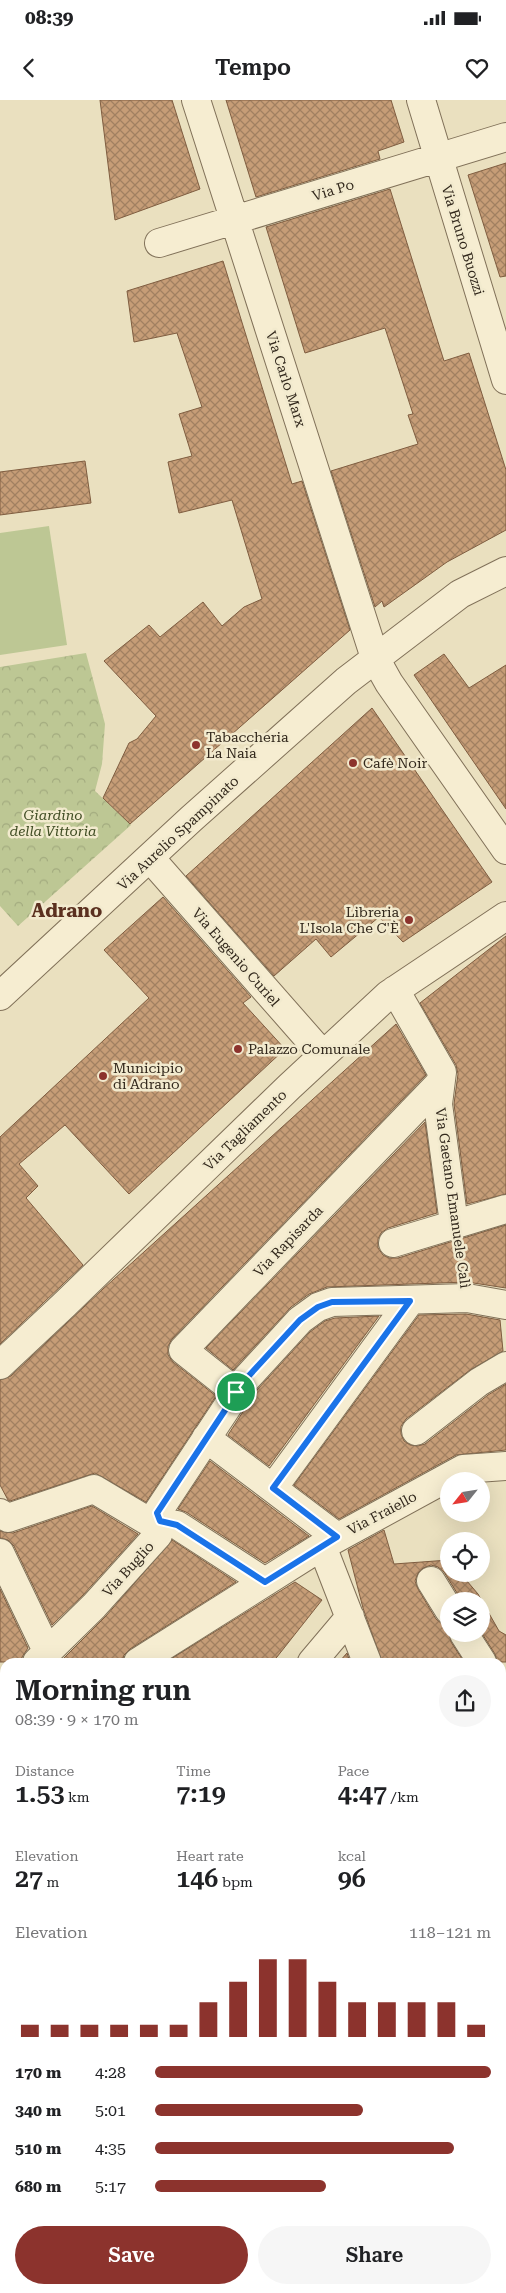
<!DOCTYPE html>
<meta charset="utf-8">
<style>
:root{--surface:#fff;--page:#f6f6f6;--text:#202124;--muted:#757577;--accent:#8c332d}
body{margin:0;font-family:"Roboto Serif",serif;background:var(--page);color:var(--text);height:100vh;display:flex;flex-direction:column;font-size:19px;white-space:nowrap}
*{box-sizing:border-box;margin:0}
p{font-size:16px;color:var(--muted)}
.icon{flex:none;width:28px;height:28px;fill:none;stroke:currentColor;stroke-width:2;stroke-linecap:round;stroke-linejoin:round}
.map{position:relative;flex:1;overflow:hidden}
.side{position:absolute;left:0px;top:1558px;width:506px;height:636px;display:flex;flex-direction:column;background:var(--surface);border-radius:15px 15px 0 0;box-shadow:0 5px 20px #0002}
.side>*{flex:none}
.needle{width:32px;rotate:240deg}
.buttons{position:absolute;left:440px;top:1372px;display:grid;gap:10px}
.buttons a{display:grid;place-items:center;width:50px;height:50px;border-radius:50%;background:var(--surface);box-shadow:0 5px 20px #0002;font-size:25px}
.pin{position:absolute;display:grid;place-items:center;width:42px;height:42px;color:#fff;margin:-21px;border:2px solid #fff;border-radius:50%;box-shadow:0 1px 5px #0007}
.round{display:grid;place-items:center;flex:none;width:52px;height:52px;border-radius:26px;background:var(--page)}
.overview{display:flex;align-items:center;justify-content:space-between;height:85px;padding:0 15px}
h1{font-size:28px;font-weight:600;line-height:38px}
.figures{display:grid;grid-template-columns:repeat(3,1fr);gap:8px;height:85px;padding:5px 15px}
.figures div{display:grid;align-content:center}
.figures b{font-size:25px;font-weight:600}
.figures small{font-size:14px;font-weight:400}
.figures p{font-size:14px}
.chart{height:140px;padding:10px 15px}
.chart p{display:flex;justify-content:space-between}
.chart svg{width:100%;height:90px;margin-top:5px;stroke:var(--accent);stroke-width:6}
.primary-button{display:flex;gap:10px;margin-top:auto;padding:10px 15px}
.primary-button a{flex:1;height:58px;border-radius:30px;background:var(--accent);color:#fff;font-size:20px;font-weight:600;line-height:58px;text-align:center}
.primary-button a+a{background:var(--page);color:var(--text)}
ul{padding:0 15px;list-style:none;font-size:16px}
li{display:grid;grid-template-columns:80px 60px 1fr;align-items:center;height:38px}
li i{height:12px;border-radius:6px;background:var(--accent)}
.status{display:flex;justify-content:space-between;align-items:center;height:35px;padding:0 25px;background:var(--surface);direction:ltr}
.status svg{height:14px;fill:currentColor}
header{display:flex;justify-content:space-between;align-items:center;height:65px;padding:0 15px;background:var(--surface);font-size:22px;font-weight:600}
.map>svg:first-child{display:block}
</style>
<div class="status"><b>08:39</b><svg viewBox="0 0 49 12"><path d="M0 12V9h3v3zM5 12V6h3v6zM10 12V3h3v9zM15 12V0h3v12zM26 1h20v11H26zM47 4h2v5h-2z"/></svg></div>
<header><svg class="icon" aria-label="back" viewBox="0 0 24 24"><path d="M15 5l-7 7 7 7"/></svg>Tempo<svg class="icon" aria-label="heart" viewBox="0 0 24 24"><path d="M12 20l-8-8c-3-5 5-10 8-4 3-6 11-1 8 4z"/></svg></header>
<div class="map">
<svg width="506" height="2193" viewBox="0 0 506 2193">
<defs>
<pattern id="park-crowns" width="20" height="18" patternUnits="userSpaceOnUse" patternTransform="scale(1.25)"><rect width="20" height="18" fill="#bdc794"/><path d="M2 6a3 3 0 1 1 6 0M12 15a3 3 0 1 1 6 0" fill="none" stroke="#a3ab7f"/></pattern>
<pattern id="building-cross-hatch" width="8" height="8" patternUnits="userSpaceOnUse" patternTransform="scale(1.25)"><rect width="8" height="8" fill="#c69d77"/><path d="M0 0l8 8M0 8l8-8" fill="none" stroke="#a18061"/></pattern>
</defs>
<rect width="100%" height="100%" fill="#eae0bf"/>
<path fill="url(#park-crowns)" d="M 86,553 L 105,624 L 102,664 L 95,691 L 131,725 L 18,826 L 0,806 L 0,567 Z"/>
<path fill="#bdc794" d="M 49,426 L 67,545 L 0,555 L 0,433 Z"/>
<path fill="url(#building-cross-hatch)" stroke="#7f5d40" d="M 100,0 L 172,0 L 200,89 L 115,120 Z
M 226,0 L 391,0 L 404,42 L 378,51 L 380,59 L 256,97 Z
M 506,63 L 506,176 L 500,177 L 468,75 Z
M 390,89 L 444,261 L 469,253 L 506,370 L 506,430 L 447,462 L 384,507 L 382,501 L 375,507 L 331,371 L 418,344 L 408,315 L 413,314 L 385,228 L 305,253 L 266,127 Z
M 223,161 L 292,384 L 302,381 L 350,530 L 130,724 L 103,698 L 129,643 L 137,639 L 156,616 L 104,561 L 149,525 L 160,537 L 203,502 L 222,526 L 244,507 L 262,499 L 232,400 L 179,413 L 168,362 L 192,356 L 179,314 L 202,307 L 177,233 L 134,242 L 127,191 Z
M 85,361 L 91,403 L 0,415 L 0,372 Z
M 444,554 L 469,588 L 506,565 L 506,709 L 414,575 Z
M 372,608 L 492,782 L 403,842 L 379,817 L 331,857 L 316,839 L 274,876 L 186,776 Z
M 163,797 L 251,897 L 243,903 L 285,949 L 129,1094 L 65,1025 L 19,1064 L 38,1086 L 26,1098 L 83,1165 L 0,1244 L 0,1037 L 149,898 L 104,850 Z
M 506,836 L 506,1094 L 467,1104 L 454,1004 L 458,974 L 456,965 L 420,903 Z
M 396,924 L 426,975 L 172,1239 L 168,1246 L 168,1255 L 173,1262 L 216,1296 L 146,1402 L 95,1373 L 10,1401 L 8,1400 L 0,1385 L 0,1280 L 11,1276 L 103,1189 Z
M 425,1022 L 437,1113 L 388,1128 L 381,1133 L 378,1139 L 378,1148 L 383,1155 L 389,1158 L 398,1158 L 506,1125 L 506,1188 L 467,1182 L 327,1187 L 309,1194 L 291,1207 L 233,1270 L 206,1248 Z
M 466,1214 L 500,1220 L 503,1251 L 470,1270 L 406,1319 L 401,1326 L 401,1334 L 404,1341 L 410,1345 L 418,1346 L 425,1344 L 488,1295 L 506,1284 L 506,1350 L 456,1355 L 339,1419 L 294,1385 L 419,1215 Z
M 379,1216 L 269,1366 L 228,1335 L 257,1290 L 310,1232 L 325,1221 L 335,1218 Z
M 210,1361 L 309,1436 L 265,1463 L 186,1412 L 178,1409 Z
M 92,1406 L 138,1434 L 83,1495 L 52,1525 L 14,1446 L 8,1440 L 0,1438 L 0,1431 L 13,1433 Z
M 384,1430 L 394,1464 L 449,1460 L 449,1474 L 461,1474 L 478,1494 L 499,1531 L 506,1535 L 506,1562 L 497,1562 L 495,1554 L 481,1532 L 481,1501 L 462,1501 L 444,1472 L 438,1467 L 431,1465 L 423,1468 L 418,1473 L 415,1481 L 418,1489 L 436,1519 L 442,1524 L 449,1526 L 451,1542 L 464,1562 L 382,1562 L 363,1508 L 348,1450 Z
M 172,1440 L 236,1482 L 130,1549 L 124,1555 L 122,1562 L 60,1562 L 106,1516 Z
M 295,1482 L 322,1500 L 273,1562 L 166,1562 Z
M 0,1489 L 28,1548 L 22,1557 L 22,1562 L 0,1562 Z
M 347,1553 L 350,1562 L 339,1562 Z"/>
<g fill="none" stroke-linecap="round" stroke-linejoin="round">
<g stroke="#817159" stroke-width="30">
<path id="street" d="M 196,0 L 375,558 L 389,583 L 506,750
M 421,0 L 506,280
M 159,143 L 506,37
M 150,758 L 323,955
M 395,890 L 442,972 L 438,1004 L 454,1124
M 0,896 L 191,719 L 346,581 L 460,494 L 506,471
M 393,1143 L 506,1109
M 0,1265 L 64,1205 L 289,987 L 388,895 L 506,816
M 236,1292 L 183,1250 L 440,983
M 416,1331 L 479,1282 L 506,1266
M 206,1338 L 337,1437
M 273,1388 L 410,1201
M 0,1413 L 8,1418 L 94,1389 L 146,1420 L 177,1425 L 265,1482
M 322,1446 L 367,1562
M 0,1453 L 48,1553
M 431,1481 L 449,1510
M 464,1534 L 482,1562
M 37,1562 L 94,1506 L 158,1435 L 160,1421 L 157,1413 L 245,1280 L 300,1220 L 318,1207 L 332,1202 L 467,1198 L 506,1205
M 138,1562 L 322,1446 L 463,1369 L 506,1366
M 312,1562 L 350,1517
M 0,1591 L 5,1588
M 501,1593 L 506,1601
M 0,1639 L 5,1637
M 501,1767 L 506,1771
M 0,1909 L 5,1912
M 501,2002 L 506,2001
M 0,2099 L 5,2099
M 0,2177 L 5,2176
M 112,2189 L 113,2193
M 282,2189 L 283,2193
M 476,2189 L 477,2193"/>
</g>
<path stroke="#817159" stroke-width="3" stroke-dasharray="4 2.5" stroke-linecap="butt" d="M 460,1154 L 462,1168"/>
<use href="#street" stroke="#f6edd1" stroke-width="28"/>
</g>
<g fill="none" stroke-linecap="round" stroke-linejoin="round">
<g stroke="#fff" stroke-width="10">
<path id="route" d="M 410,1201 L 273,1388 L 337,1437 L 265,1482 L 177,1425 L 160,1421 L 157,1413 L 245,1280 L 300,1220 L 318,1207 L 332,1202 Z"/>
</g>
<use href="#route" stroke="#1a73e8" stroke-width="6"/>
</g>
<g fill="#8c332d" stroke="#f2eace" stroke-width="2">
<circle cx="196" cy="645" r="5"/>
<circle cx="353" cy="663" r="5"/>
<circle cx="409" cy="820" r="5"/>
<circle cx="238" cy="949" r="5"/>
<circle cx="103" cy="976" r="5"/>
</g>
<g text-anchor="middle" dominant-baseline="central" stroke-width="5" stroke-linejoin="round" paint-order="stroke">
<g font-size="14" fill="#32281c" stroke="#f2eace">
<text transform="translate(333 90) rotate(-17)">Via Po</text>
<text transform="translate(463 140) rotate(73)">Via Bruno Buozzi</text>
<text transform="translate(286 279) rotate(72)">Via Carlo Marx</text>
<text transform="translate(178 733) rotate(-43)">Via Aurelio Spampinato</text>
<text transform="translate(236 857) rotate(49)">Via Eugenio Curiel</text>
<text transform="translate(245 1030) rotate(-44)">Via Tagliamento</text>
<text transform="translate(453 1098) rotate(82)">Via Gaetano Emanuele Calì</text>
<text transform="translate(288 1141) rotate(-46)">Via Rapisarda</text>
<text transform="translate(382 1413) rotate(-28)">Via Fraiello</text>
<text transform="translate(128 1469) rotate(-48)">Via Buglio</text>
</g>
<g font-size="14" fill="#32281c" stroke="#f2eace" text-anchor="start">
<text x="206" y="637">Tabaccheria<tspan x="206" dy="16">La Naia</tspan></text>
<text x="363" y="663">Cafè Noir</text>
<text x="399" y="812" text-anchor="end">Libreria<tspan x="399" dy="16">L'Isola Che C'È</tspan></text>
<text x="248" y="949">Palazzo Comunale</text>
<text x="113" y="968">Municipio<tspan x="113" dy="16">di Adrano</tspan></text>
</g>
<g font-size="14" font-style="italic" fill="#404d24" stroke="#f2eace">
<text x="53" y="715">Giardino<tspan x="53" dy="16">della Vittoria</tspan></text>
</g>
<g font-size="19" font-weight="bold" fill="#5b301f" stroke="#f2eace">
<text x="67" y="810">Adrano</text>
</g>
</g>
</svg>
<div class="buttons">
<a><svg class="needle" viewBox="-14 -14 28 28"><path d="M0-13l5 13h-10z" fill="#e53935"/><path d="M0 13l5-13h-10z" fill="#757577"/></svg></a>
<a><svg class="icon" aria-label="locate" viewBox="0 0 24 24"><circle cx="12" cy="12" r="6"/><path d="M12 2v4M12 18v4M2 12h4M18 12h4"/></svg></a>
<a><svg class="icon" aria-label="layers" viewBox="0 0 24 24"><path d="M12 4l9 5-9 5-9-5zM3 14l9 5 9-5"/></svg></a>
</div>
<div class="pin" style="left:236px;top:1292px;background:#1e9e55"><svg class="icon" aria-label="arrive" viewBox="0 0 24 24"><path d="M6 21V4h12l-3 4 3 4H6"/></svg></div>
<section class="side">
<div class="overview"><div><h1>Morning run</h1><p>08:39 · 9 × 170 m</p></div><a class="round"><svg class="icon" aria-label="share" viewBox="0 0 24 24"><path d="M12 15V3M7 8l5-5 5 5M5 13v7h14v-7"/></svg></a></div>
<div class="figures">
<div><p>Distance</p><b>1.53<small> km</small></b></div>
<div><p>Time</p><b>7:19</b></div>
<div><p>Pace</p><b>4:47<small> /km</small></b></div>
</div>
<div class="figures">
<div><p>Elevation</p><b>27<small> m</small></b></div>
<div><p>Heart rate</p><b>146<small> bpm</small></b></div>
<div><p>kcal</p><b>96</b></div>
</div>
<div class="chart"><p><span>Elevation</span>118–121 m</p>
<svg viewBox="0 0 160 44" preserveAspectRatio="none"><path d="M5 44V38M15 44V38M25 44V38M35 44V38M45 44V38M55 44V38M65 44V27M75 44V17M85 44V6M95 44V6M105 44V17M115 44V27M125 44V27M135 44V27M145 44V27M155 44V38"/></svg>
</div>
<ul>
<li><b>170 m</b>4:28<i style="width:100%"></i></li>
<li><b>340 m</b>5:01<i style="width:62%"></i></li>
<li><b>510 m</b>4:35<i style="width:89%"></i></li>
<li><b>680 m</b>5:17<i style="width:51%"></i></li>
</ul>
<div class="primary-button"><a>Save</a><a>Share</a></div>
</section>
</div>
